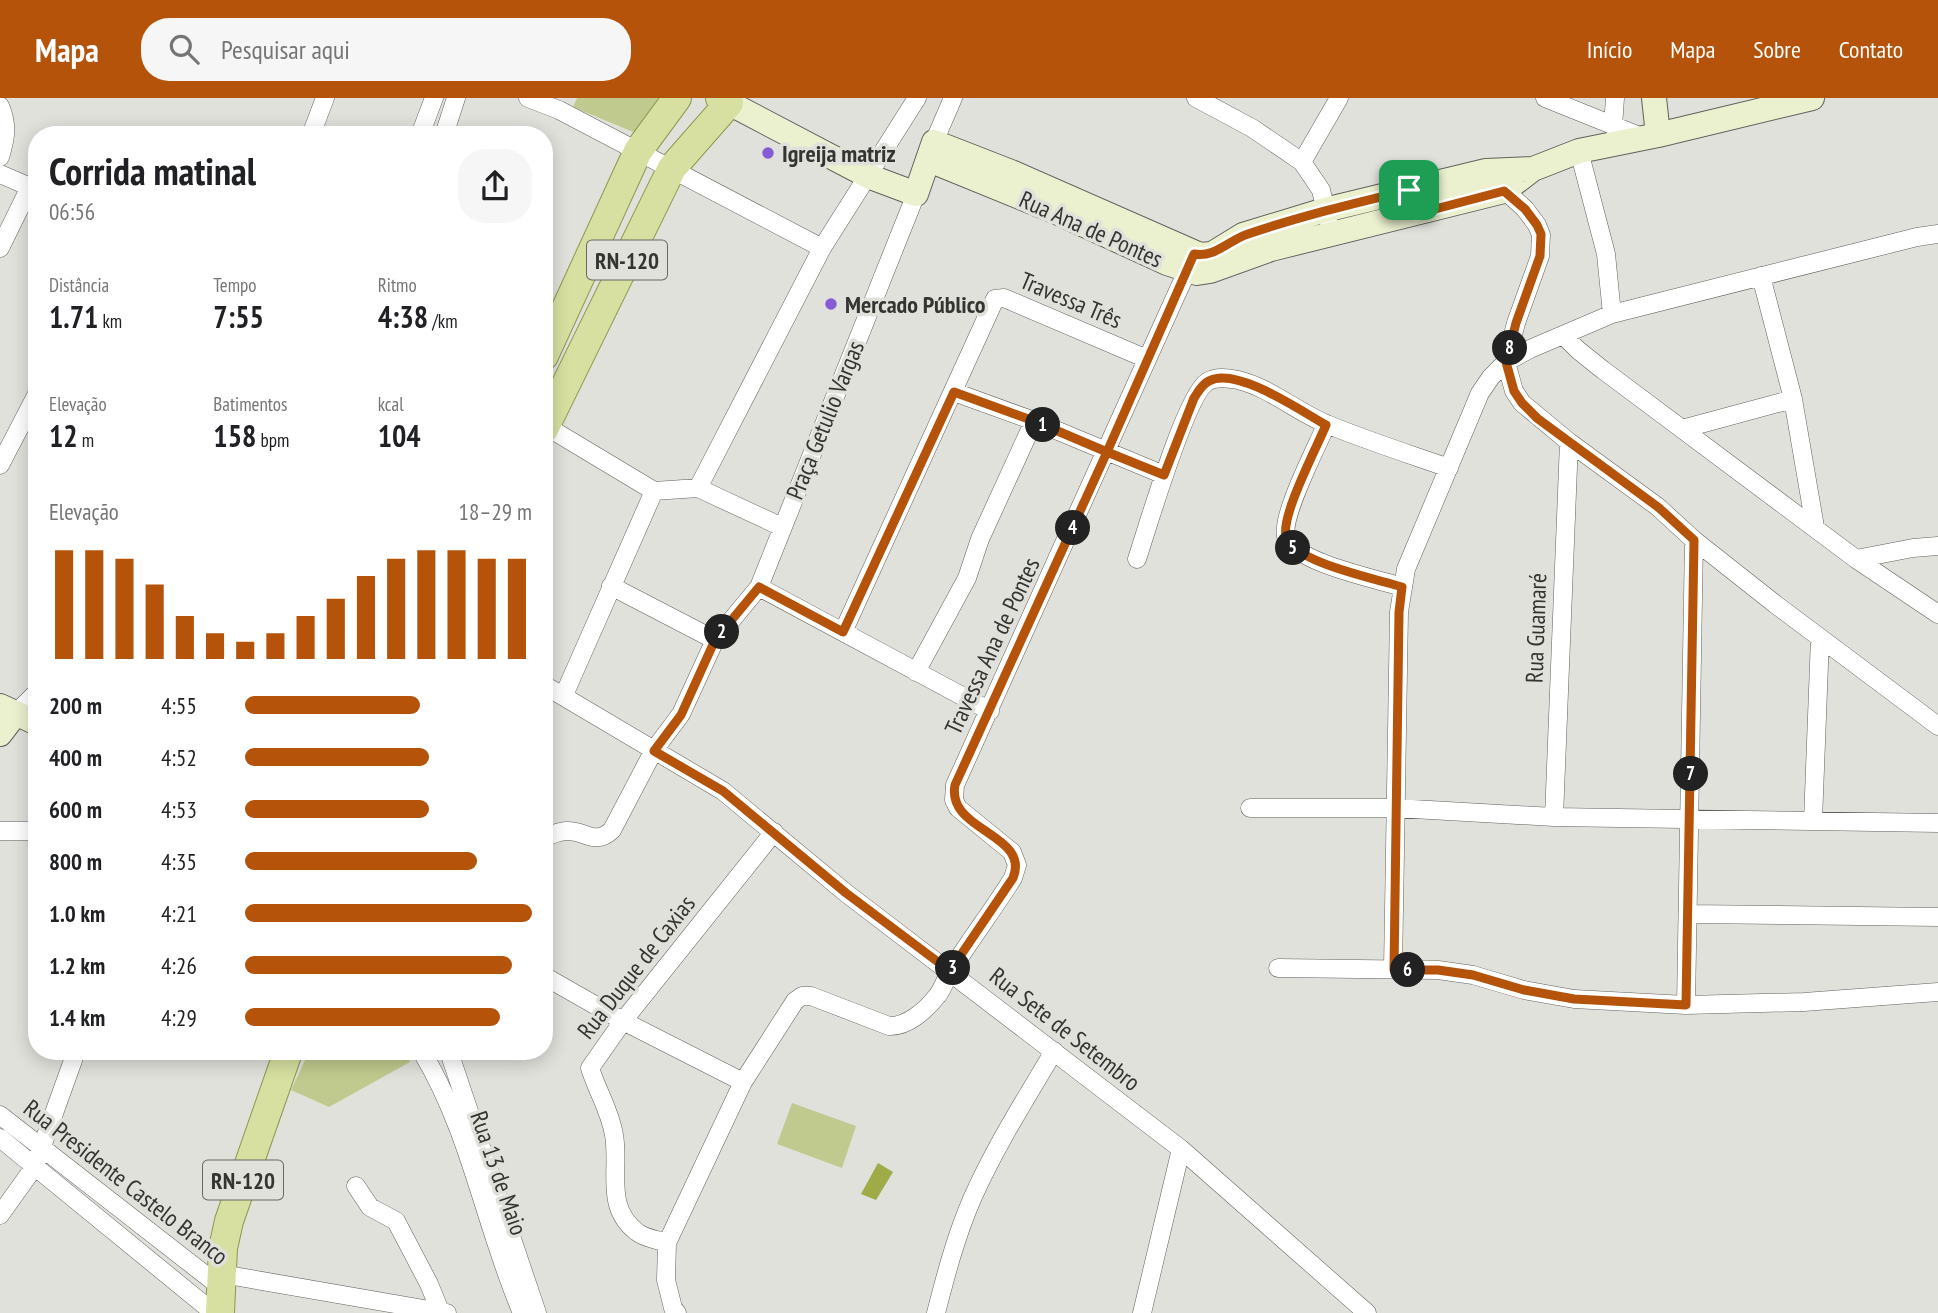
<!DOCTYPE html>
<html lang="pt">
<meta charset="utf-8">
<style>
:root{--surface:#fff;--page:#f6f6f6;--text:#202124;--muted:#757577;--accent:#b45309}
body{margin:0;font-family:"PT Sans Narrow",sans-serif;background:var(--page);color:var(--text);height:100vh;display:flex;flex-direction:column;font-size:26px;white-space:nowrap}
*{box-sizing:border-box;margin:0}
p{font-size:23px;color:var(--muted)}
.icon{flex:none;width:38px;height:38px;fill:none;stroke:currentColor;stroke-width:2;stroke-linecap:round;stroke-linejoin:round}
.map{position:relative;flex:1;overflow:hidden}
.drawer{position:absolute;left:28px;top:28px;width:525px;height:934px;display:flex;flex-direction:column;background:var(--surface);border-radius:28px;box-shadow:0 4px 18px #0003}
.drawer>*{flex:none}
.pin{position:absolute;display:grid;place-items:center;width:60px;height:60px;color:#fff;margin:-30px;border-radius:14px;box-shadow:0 4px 10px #0006}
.km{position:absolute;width:35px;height:35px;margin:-18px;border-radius:50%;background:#222;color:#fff;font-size:19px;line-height:35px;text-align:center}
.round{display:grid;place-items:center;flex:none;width:74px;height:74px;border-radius:28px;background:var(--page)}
.overview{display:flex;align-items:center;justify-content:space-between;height:119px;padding:0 21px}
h1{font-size:38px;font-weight:600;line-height:52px}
.stats{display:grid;grid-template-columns:repeat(3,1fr);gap:10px;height:119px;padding:7px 21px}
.stats div{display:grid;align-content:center}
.stats b{font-size:30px;font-weight:600}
.stats small{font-size:19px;font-weight:400}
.stats p{font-size:19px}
.chart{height:196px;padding:14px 21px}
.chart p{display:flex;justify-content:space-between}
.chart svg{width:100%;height:126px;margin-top:7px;stroke:var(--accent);stroke-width:6}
ul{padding:0 21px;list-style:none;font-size:23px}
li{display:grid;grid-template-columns:112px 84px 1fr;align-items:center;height:52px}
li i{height:18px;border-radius:9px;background:var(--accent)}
header{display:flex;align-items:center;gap:42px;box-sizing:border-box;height:98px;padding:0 35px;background:var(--accent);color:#fff}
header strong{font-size:33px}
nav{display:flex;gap:38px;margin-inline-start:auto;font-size:24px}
.search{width:490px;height:63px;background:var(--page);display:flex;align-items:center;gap:18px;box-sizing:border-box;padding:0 24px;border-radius:28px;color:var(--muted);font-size:26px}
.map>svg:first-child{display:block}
</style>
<header>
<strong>Mapa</strong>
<div class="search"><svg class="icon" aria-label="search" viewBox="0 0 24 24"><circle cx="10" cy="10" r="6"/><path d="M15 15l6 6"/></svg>Pesquisar aqui</div>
<nav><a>Início</a><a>Mapa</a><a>Sobre</a><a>Contato</a></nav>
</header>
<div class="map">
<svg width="1938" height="1215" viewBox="0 0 1938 1215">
<rect width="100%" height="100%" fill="#e0e1db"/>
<path fill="#c0ca8e" d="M 577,0 L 667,0 L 650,41 L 573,9 Z
M 309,954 L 406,954 L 410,964 L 329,1009 L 291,992 Z
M 792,1005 L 856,1028 L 842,1070 L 777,1046 Z"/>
<path fill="#9eab46" d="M 878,1065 L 893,1074 L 876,1102 L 861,1096 Z"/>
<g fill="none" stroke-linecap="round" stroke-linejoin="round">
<g stroke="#61625d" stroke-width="19">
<path id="street" d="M 528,0 L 559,12 L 822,150
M 1196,0 L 1252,30 L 1302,64 L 1321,92 L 1328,122
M 1545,0 L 1642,39
M 0,8 C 8,27 6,40 0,59
M 1613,28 L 1615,0
M 311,37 L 325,0
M 420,37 L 434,0
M 444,37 L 456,0
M 934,44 L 953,0
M 1579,53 L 1606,156 L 1612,216
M 1302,64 L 1339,0
M 0,76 L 37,92
M 1498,86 L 1525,111 L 1537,127 L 1541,137 L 1540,158 L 1516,225 L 1506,264 L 1514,293 L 1522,305 L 1569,344 L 1658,409 L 1694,442 L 1775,506 L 1938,628
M 0,150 L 30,89
M 1761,178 L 1793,301 L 1815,429
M 1563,237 L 1578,252 L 1603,272 L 1856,461 L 1938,516
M 954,294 L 1034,323 L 1164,377
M 544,327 L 654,393 L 698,390 L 782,429
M 1326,327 C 1317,349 1281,417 1286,438 C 1292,464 1377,481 1402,489
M 1682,331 L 1793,301
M 0,367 L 37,296
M 698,390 L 822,150 L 917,0
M 1137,461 C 1147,431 1186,297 1207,284 C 1216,278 1228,280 1238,282 C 1271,290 1298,315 1329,327 C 1368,343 1409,356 1449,370
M 1856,461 L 1913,450 L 1938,448
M 611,488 L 715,542
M 759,489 L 990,613
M 843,534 L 995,201 L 1004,200 L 1147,261
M 916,574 L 967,480 L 980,441 L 1034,323
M 544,587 L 723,693 L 846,795 L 1181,1051 L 1367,1215
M 564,597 L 654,393
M 16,615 L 37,594
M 1250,710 L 1395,710 L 1554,719 L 1938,725
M 1554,719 L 1569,344
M 1813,723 L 1820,540
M 0,733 L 37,733
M 544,739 C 552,737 559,733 567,733 C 587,733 595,748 612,732 L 654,652 L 681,616 L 715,542 L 759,489 L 916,96
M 1688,816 L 1938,819
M 1278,870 L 1438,872 L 1473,877 L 1524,892 L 1574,901 L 1686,907 L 1804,904 L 1938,894
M 1393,871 L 1399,514 L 1406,471 L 1480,295 L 1491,279 L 1506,264 L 1530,251 L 1612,216 L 1917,139 L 1938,136
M 544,878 L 623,923 L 743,984
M 1686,907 L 1694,442
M 422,954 C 471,1035 485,1129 522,1215
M 449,954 L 537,1215
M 0,1017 L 222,1190
M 0,1040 L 214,1215
M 356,1088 L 370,1109 L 396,1123 L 429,1186 L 440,1213
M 0,1117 L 35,1068 L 76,954
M 667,1145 C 658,1142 644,1140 637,1134 C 604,1109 620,1072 614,1037 C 610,1012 597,993 590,970 L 623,923 L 774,734
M 222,1176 L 447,1215
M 677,1215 L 673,1210 L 666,1182 L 667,1145 L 743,984 L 795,903 L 802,898 L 811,898 L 889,928 C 907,929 926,912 937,898 C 943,891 945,882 950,874 C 970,842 993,812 1013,780 L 1017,767 L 1012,754 L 958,710 L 954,702 L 955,687 L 1192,162
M 936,1215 C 946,1176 956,1138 972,1101 C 995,1049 1025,1002 1054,953
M 1142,1215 L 1181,1051"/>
</g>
<g stroke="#61625d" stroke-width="26">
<path id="secondary" d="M 1654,0 L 1658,37
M 729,5 L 868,78 L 916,96 L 934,44 L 1011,74 L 1200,157 L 1212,156 L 1243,137 L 1325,112 L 1486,73 L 1533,71
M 929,62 L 1054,113 L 1167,165 L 1197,175 L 1210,173 L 1271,151 L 1504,93 L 1533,71 L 1579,53 L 1658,37 L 1812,0
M 0,608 L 37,625
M 0,636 L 16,615"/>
</g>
<g stroke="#8d9750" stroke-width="30">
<path id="primary" d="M 544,258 L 638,53 L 677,0
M 544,331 L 672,70 L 729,5 L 720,0
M 220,1215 L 223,1150 L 229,1123 L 288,954"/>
</g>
<use href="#street" stroke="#fff" stroke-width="18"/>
<use href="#secondary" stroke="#ebf0cf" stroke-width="24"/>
<use href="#primary" stroke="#d7e0a0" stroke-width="28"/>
</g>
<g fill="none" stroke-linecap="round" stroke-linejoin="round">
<g stroke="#fff" stroke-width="14">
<path id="route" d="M 1409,92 C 1355,105 1301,118 1248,136 C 1229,142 1215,160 1194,156 L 1107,354 L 1034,323 L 954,294 L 843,534 L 759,489 L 715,542 L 681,617 L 654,653 L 723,693 L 846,795 L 950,873 L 1013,780 C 1031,736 946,733 955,687 L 1107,354 L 1164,377 L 1194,300 C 1198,294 1202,286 1209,283 C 1236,268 1301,313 1326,327 C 1317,349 1281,417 1286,438 C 1292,464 1377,481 1402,489 L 1399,514 L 1394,872 L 1438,872 L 1473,877 L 1524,892 L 1574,901 L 1686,907 L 1694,442 L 1658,409 L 1537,320 L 1522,305 L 1514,293 L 1506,264 L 1516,225 L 1540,158 L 1541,136 L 1537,127 L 1525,111 L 1504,93 L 1416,116 L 1409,92"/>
</g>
<use href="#route" stroke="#b45309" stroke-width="9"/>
</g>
<g fill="#855cd6" stroke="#e0e1db" stroke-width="2.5">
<circle cx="768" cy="55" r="7"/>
<circle cx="831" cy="206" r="7"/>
</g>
<g text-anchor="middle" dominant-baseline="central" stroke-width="7" stroke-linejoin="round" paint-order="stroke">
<g fill="#e0e1db" stroke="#686965" stroke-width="2">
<rect x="587" y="142.5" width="80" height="39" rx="5"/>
<rect x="203" y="1062.5" width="80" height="39" rx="5"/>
</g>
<g font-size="23" font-weight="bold" fill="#343532">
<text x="627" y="162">RN-120</text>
<text x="243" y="1082">RN-120</text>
</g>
<g font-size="24" font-weight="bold" fill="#343532" stroke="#e0e1db" text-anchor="start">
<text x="782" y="55">Igreija matriz</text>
<text x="845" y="206">Mercado Público</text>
</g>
<g font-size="24" fill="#343532" stroke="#e0e1db">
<text transform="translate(1091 131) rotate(24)">Rua Ana de Pontes</text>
<text transform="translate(1071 202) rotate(23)">Travessa Três</text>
<text transform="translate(825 322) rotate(-68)">Praça Getulio Vargas</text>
<text transform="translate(1536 530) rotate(-88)">Rua Guamaré</text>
<text transform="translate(992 548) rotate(-65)">Travessa Ana de Pontes</text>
<text transform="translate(636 869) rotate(-52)">Rua Duque de Caxias</text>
<text transform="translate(1065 931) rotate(38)">Rua Sete de Setembro</text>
<text transform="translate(499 1075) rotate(71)">Rua 13 de Maio</text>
<text transform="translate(126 1084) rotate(38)">Rua Presidente Castelo Branco</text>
</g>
</g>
</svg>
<div class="pin" style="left:1409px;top:92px;background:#1e9e55"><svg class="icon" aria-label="arrive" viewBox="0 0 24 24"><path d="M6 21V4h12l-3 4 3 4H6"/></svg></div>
<b class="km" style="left:1043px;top:327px">1</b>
<b class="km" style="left:722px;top:534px">2</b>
<b class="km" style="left:953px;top:870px">3</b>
<b class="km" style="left:1073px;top:430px">4</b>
<b class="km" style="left:1293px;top:450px">5</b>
<b class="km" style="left:1408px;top:872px">6</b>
<b class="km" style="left:1691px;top:676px">7</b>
<b class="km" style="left:1510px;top:250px">8</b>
<section class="drawer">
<div class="overview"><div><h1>Corrida matinal</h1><p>06:56</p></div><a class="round"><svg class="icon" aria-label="share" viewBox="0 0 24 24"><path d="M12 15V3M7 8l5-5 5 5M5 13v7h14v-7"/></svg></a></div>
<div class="stats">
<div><p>Distância</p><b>1.71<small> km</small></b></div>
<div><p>Tempo</p><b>7:55</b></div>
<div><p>Ritmo</p><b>4:38<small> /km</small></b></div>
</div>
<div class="stats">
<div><p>Elevação</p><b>12<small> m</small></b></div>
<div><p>Batimentos</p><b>158<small> bpm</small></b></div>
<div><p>kcal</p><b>104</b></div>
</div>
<div class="chart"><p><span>Elevação</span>18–29 m</p>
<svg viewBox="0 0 160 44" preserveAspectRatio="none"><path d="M5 44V6M15 44V6M25 44V9M35 44V18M45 44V29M55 44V35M65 44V38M75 44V35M85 44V29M95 44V23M105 44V15M115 44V9M125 44V6M135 44V6M145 44V9M155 44V9"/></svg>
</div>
<ul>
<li><b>200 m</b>4:55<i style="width:61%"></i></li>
<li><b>400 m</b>4:52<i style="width:64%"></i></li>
<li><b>600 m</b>4:53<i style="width:64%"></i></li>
<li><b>800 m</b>4:35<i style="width:81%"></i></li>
<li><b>1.0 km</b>4:21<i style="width:100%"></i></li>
<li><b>1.2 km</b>4:26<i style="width:93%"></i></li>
<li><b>1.4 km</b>4:29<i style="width:89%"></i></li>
</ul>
</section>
</div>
